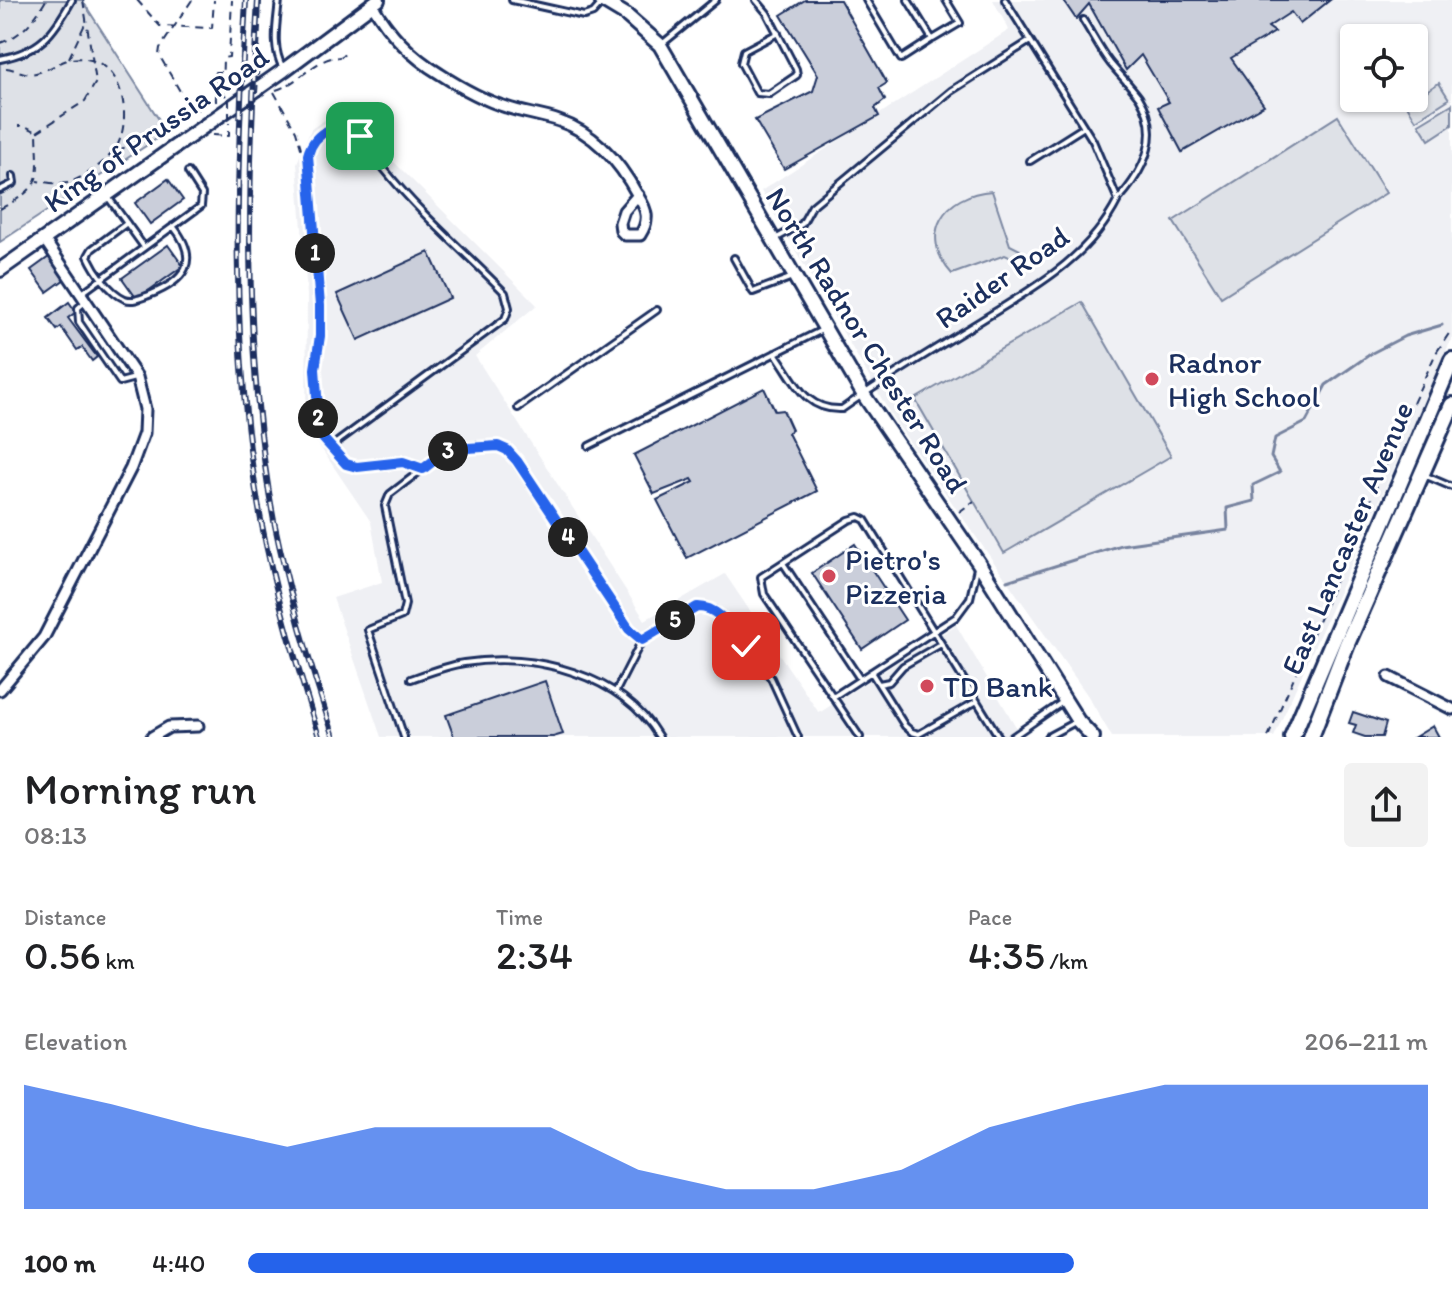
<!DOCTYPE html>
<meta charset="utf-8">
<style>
:root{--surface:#fff;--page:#f2f2f2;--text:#202124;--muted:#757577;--accent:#2563eb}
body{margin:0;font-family:Itim,sans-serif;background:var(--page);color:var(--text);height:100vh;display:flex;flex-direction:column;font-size:30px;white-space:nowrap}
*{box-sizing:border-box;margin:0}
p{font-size:26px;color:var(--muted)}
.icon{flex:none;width:44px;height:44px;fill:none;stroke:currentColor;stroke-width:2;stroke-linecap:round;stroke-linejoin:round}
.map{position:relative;height:737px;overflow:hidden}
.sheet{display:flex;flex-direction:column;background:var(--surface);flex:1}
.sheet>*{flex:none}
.fabs{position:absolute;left:1340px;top:24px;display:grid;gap:16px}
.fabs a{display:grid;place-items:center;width:88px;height:88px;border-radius:8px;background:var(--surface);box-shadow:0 2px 6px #0004;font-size:40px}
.pin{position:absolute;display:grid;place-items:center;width:68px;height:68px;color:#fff;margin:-34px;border-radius:16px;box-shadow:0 4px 12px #0006}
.km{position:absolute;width:40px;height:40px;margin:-20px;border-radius:50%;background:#222;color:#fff;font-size:22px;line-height:40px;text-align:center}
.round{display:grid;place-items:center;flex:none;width:84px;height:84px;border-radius:8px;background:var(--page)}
.overview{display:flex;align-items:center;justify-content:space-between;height:136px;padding:0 24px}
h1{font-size:44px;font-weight:600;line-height:60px}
.figures{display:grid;grid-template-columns:repeat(3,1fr);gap:12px;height:136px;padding:8px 24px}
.figures div{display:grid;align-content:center}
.figures b{font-size:40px;font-weight:600}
.figures small{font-size:22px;font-weight:400}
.figures p{font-size:22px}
.chart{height:224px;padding:16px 24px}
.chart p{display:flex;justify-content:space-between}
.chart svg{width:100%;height:144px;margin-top:8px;fill:var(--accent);opacity:.7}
ul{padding:0 24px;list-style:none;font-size:26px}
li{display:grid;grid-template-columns:128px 96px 1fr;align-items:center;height:60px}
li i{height:20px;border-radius:10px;background:var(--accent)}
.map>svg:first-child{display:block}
</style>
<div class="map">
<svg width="1452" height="737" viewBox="0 0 1452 737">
<rect width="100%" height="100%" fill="#fff"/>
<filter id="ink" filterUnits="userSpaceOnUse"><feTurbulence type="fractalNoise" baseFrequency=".0125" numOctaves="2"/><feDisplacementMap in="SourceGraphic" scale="16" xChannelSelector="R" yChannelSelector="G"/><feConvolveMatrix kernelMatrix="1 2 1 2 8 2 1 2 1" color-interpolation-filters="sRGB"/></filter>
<g filter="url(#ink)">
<path fill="#eff0f4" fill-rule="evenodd" d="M 993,0 L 1452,0 L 1452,338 L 1274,737 L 1112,737 L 1088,696 L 894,420 L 761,191 L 1009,30 ZM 1354,38 L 1414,38 L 1414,98 L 1354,98 Z
M 341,109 L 537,305 L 475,356 L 645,620 L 725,574 L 819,713 L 956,625 L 1022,737 L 381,737 L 333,598 L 382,582 L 371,522 L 306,426 L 307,295 L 297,163 L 311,129 Z"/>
<path fill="#dee1e7" stroke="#7c88a2" stroke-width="2" d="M 0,0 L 82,0 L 167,132 L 0,242 Z
M 1439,83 L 1449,99 L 1416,120 L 1406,104 Z
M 1452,104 L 1452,125 L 1429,140 L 1419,124 Z
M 1338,116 L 1386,193 L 1221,297 L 1173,221 Z
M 992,191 L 1010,245 L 1020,250 L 1016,260 L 1005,255 L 952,274 C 917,235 944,194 992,191 Z
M 1082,302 L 1171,456 L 1004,553 L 915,399 Z"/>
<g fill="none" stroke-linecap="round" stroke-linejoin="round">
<path stroke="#77839f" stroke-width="3" d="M 1007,581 L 1121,545 L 1228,530 L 1227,508 L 1254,501 L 1253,485 L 1280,472 L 1271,457 L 1275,438 L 1306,422 L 1326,385 L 1372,353 L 1405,336 L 1442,325"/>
</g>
<path fill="#caceda" stroke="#1b2f5e" stroke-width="2" d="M 805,0 L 840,0 L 887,83 L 879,88 L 885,100 L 875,108 L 879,116 L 784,169 L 755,120 L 813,91 L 818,75 L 781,15 Z
M 1063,0 L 1330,0 L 1300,24 L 1291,12 L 1268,27 L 1275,32 L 1231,58 L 1264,105 L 1182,152 L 1158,107 L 1169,102 L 1141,55 L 1126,70 L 1089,4 L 1076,19 Z
M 168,179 L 183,200 L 150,224 L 135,203 Z
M 168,245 L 183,266 L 137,299 L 122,278 Z
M 429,252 L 450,298 L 358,340 L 337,294 Z
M 49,257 L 65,279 L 47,292 L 31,270 Z
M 69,302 L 76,312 L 68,318 L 97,357 L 92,361 L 82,347 L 77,350 L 61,327 L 57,330 L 48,318 Z
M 764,388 L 775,411 L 783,410 L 792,430 L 788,433 L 817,491 L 687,558 L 657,500 L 694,482 L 692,479 L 654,494 L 634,455 Z
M 855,544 L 905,620 L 862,649 L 812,573 Z
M 545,681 L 563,734 L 553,737 L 454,737 L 446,715 Z
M 1353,712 L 1386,723 L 1382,737 L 1365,737 L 1353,733 L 1356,725 L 1349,723 Z
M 1433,726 L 1439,737 L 1415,737 Z"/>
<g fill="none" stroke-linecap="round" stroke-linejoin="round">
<g stroke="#1b2f5e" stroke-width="10">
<path id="service" d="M 279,0 C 277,23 271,47 283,68
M 512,0 L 584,16 L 593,13 L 602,3
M 756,0 L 767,13 L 796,69 L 797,75 L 769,94 L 757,93 L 741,63 L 744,51 L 778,33
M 866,0 L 901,59 L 932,39 L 908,0
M 1083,20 C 1092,34 1100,50 1110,63 C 1120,75 1130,85 1139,97 C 1163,135 1144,171 1118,200
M 933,39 L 960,23 L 946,0
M 662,44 L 716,0
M 0,59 C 41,51 53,34 72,0
M 1030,161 L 1084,127
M 0,190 L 14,183 L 13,176
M 108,197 L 144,247
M 127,223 L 92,249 L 88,256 C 95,271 109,292 125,299 C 133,302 141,298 149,295 C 185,281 201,261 173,226
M 777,238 L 802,224 L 812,206 L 951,91 L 1030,41
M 734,258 L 753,292 L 790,278
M 82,293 L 201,206 L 202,194 L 188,172
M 85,302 L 78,308 L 79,322 L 120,382 L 135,378
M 775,353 C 795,380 804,411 842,409 C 887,377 935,349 982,320 C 1035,287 1089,258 1118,200 L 1093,141 L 1005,0
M 518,408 L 657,310
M 589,446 L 822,330
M 329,448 L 505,319 L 509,308 L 505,293 C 465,252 420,214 385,170 C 375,158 364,133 349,128 C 329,123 313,137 308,155 L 320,306 L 320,336 L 315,369 L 320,435 L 346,464 L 357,467 L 403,462 L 423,469
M 1424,475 L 1452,487
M 783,563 L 860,679
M 642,640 L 697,607 L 715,610 L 746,646 L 771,678 L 798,737
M 871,672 L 905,726 L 912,732 L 919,734 L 977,701
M 411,679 C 428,673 446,666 464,663 C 534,652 621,674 659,737
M 879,684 L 889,682 L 903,666 L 941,644
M 833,697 L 956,617 L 970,598 L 977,568
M 404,737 L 368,630 L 402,616 L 405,604 L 385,506 L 390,494 L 445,452 C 462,446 492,442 507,450 L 629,629 L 642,640 L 616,691
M 860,737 L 764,594 L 761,577 L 849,520 L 859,517 L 865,520 L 999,737
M 1012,737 L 1064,701
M 1047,737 L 1077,721"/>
</g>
<g stroke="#1b2f5e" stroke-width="15">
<path id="minor" d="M 372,4 C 389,34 410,56 440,74 C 460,87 483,100 506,107 C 523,113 542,115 559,121 C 595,133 621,164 638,196 C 647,210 650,220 640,235 L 625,235 L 621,231 L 620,223 L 624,211 L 638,195
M 1389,677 L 1452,709
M 0,690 L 44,637 L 131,468 L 144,433 L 145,409 L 137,377 L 44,239
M 152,737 L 169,727 L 198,726"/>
</g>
<g stroke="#1b2f5e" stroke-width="18">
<path id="secondary" d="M 601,0 L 626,15 L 660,45 L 863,394 L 978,562 L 1078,721 L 1093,737
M 0,270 L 284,70 L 378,0"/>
</g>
<g stroke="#1b2f5e" stroke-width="20">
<path id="trunk" d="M 1292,737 L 1452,360
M 1311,737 L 1347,644 L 1452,405"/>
</g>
<path stroke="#1b2f5e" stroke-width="2" stroke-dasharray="8 6" stroke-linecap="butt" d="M 137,0 L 160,26 L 212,28 L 214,0
M 192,0 L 160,48 L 159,55 L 188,105 L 203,112
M 0,43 C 22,36 35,19 46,0
M 69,58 L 85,24
M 6,68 C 16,69 26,76 36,73 C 59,67 67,52 94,61 C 127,71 132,129 113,152 C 103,164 82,179 67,183 C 58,185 46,182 37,181
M 258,76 L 261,0
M 276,90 C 296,84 309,66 328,59 C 336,56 339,60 346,53
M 274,92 L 296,131 L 301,148 L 304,149
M 226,96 L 222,92 L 223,58 L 229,57 L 232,0
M 216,102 L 215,72 L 223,72
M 37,132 L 85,101 L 96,82 L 83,0
M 213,135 L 229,136 L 229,123
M 117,150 L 153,139 L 187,106
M 0,209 C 45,185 38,180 37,132 L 25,126 L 18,126
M 959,512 L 974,501
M 1268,737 L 1405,421 L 1436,353 L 1452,329"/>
<use href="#service" stroke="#fff" stroke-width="4"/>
<use href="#minor" stroke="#fff" stroke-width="9"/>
<use href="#secondary" stroke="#fff" stroke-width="12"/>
<use href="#trunk" stroke="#fff" stroke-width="14"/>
<g stroke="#1b2f5e" stroke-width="6">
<path id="rail" d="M 246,0 C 236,174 229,348 261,520 C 275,594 297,665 319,737
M 258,0 C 248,172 242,350 274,521 C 289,594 310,666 334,737"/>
</g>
<use href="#rail" stroke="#fff" stroke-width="3" stroke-dasharray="9" stroke-linecap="butt"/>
<path stroke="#1b2f5e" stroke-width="2" stroke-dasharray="8 6" stroke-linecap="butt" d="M 257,93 L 258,77
M 229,98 L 229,118"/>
</g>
</g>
<g fill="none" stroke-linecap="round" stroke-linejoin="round" filter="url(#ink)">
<g stroke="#fff" stroke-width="16">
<path id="route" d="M 360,136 C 340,119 314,131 308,155 L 320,306 L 320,336 L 315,369 L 320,435 L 346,464 L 357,467 L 403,462 L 423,469 L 445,452 L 453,449 L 498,446 L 507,450 L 517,461 L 629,629 L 642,640 L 697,607 C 719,606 733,631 746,646"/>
</g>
<use href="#route" stroke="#2563eb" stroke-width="10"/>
</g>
<g fill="#d1495b" stroke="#fff" stroke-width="3">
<circle cx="1152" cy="379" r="8"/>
<circle cx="829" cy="576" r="8"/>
<circle cx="927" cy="686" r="8"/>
</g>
<g text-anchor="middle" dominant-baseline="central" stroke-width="6" stroke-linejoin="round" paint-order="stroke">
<g font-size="30" fill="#1b2f5e" stroke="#fff">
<text transform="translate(156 129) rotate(-35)">King of Prussia Road</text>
<text transform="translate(1002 277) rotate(-35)">Raider Road</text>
<text transform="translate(867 340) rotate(58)">North Radnor Chester Road</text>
<text transform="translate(1347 538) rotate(-67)">East Lancaster Avenue</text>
</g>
<g font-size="30" fill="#1b2f5e" stroke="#fff" text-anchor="start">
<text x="1168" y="362">Radnor<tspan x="1168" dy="34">High School</tspan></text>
<text x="845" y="559">Pietro's<tspan x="845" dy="34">Pizzeria</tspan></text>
<text x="943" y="686">TD Bank</text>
</g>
</g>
</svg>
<div class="fabs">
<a><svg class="icon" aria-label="locate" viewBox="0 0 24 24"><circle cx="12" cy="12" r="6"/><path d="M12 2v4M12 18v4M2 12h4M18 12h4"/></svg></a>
</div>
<div class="pin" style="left:360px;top:136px;background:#1e9e55"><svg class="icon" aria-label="arrive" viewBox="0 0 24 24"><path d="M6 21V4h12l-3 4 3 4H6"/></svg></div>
<div class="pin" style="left:746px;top:646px;background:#d93025"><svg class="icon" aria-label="check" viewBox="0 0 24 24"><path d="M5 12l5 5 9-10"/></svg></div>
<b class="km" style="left:315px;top:253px">1</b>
<b class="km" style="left:318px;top:418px">2</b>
<b class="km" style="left:448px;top:451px">3</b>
<b class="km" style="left:568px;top:537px">4</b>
<b class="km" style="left:675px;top:620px">5</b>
</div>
<section class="sheet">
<div class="overview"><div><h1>Morning run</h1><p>08:13</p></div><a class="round"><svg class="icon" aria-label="share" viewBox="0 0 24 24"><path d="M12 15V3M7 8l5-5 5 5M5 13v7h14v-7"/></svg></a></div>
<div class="figures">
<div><p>Distance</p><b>0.56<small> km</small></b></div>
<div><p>Time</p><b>2:34</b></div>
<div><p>Pace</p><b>4:35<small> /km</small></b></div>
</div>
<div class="chart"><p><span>Elevation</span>206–211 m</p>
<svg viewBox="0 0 160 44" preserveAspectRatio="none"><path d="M0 44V6L10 12L20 19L30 25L40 19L50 19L60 19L70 32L80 38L90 38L100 32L110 19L120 12L130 6L140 6L150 6L160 6V44z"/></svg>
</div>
<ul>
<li><b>100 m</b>4:40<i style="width:70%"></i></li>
</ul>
</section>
